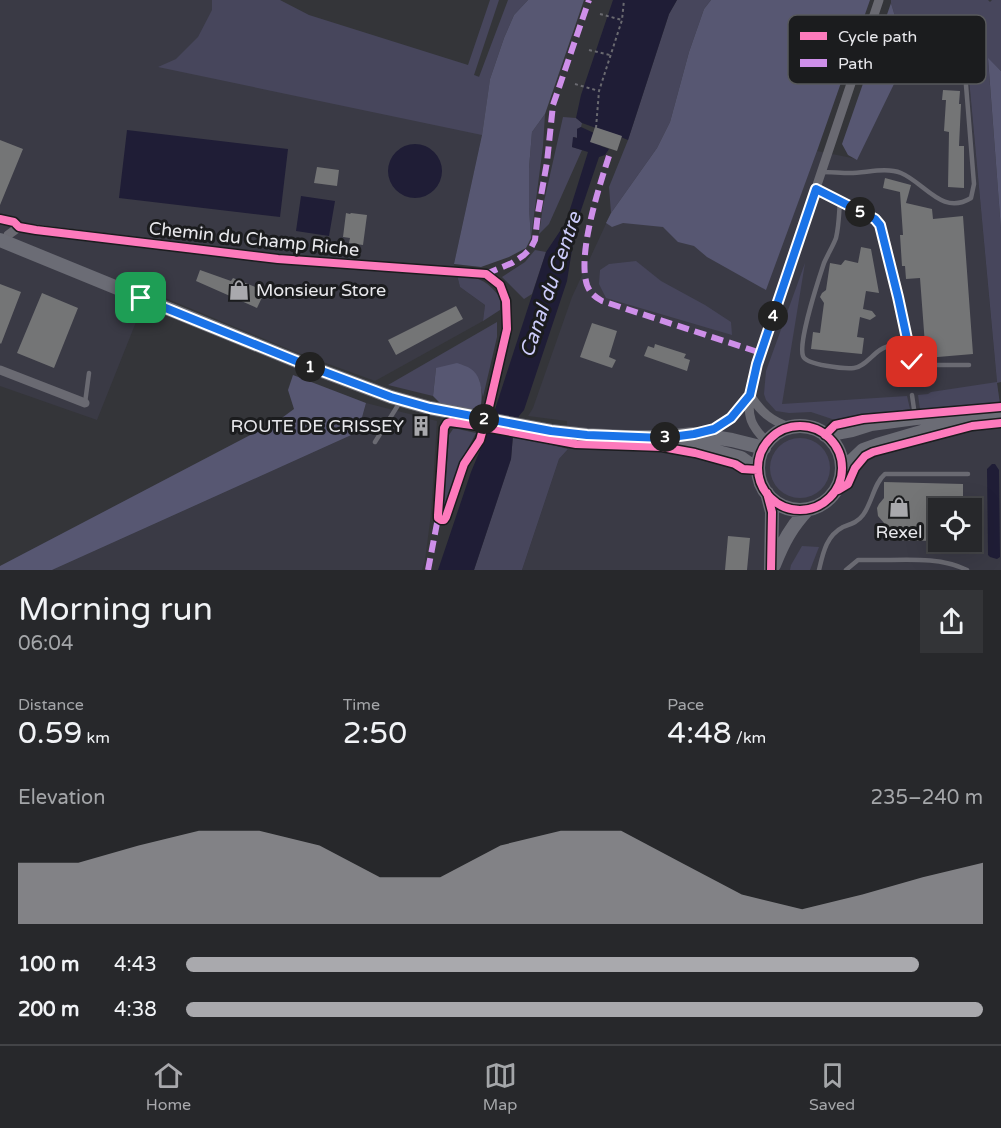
<!DOCTYPE html>
<meta charset="utf-8">
<style>
:root{--surface:#27282b;--page:#333437;--text:#f1f3f6;--muted:#a4a6a9;--line:#434447;--accent:#a9a9ad}
body{margin:0;font-family:"Varela Round",sans-serif;background:var(--page);color:var(--text);height:100vh;display:flex;flex-direction:column;font-size:22px;white-space:nowrap}
*{box-sizing:border-box;margin:0}
p{font-size:20px;color:var(--muted)}
.icon{flex:none;width:33px;height:33px;fill:none;stroke:currentColor;stroke-width:2;stroke-linecap:round;stroke-linejoin:round}
.map{position:relative;height:570px;overflow:hidden}
.sheet{display:flex;flex-direction:column;background:var(--surface);flex:1}
.sheet>*{flex:none}
.tools{position:absolute;left:928px;top:498px;display:grid;gap:12px}
.tools a{display:grid;place-items:center;width:54px;height:54px;border-radius:0px;background:var(--surface);box-shadow:0 6px 24px #0002,0 0 0 2px var(--line);font-size:30px}
.pin{position:absolute;display:grid;place-items:center;width:51px;height:51px;color:#fff;margin:-26px;border-radius:12px;box-shadow:0 3px 9px #0006}
.km{position:absolute;width:30px;height:30px;margin:-15px;border-radius:50%;background:#222;color:#fff;font-size:16px;line-height:30px;text-align:center}
.round{display:grid;place-items:center;flex:none;width:63px;height:63px;border-radius:0px;background:var(--page)}
.overview{display:flex;align-items:center;justify-content:space-between;height:102px;padding:0 18px}
h1{font-size:33px;font-weight:600;line-height:45px}
.metrics{display:grid;grid-template-columns:repeat(3,1fr);gap:9px;height:102px;padding:6px 18px}
.metrics div{display:grid;align-content:center}
.metrics b{font-size:30px;font-weight:600}
.metrics small{font-size:16px;font-weight:400}
.metrics p{font-size:16px}
.chart{height:168px;padding:12px 18px}
.chart p{display:flex;justify-content:space-between}
.chart svg{width:100%;height:108px;margin-top:6px;fill:var(--accent);opacity:.7}
ul{padding:0 18px;list-style:none;font-size:20px}
li{display:grid;grid-template-columns:96px 72px 1fr;align-items:center;height:45px}
li i{height:15px;border-radius:8px;background:var(--accent)}
.dock{display:flex;justify-content:space-around;align-items:center;height:84px;border-top:2px solid var(--line);background:var(--surface);font-size:16px;color:var(--muted)}
.dock a{display:grid;justify-items:center;gap:3px}
.dock .current{color:var(--accent)}
.map>svg:first-child{display:block}
</style>
<div class="map">
<svg width="1001" height="570" viewBox="0 0 1001 570">
<rect width="100%" height="100%" fill="#343539"/>
<path fill="#3a3a45" fill-rule="evenodd" d="M 0,0 L 248,0 L 393,56 L 490,79 L 482,135 L 454,264 L 460,287 L 485,305 L 483,321 L 375,381 L 293,351 L 158,295 L 140,312 L 97,420 L 0,386 Z
M 965,69 L 969,79 L 997,383 L 1001,414 L 1001,570 L 522,570 L 559,459 L 568,449 L 567,421 L 528,416 L 533,408 L 572,297 L 611,213 L 787,231 L 817,151 L 857,159 L 895,82 ZM 939,508 L 972,508 L 972,542 L 939,542 Z
M 366,403 L 437,421 L 431,514 L 425,560 L 422,570 L 52,570 L 358,432 Z"/>
<path fill="#47465c" d="M 212,0 L 280,0 L 309,15 L 468,65 L 490,0 L 499,0 L 474,75 L 479,77 L 508,0 L 528,0 L 514,15 L 504,38 L 490,79 L 482,135 L 158,67 L 176,59 L 198,37 L 212,10 Z
M 677,0 L 711,0 L 704,9 L 689,52 L 670,122 L 657,148 L 611,213 L 609,187 L 628,140 L 669,14 Z
M 891,0 L 988,0 L 990,2 L 992,0 L 1001,0 L 1001,71 L 988,59 L 1001,230 L 1001,382 L 997,383 L 1000,404 L 920,409 L 918,395 L 928,394 L 931,392 L 997,382 L 969,79 L 964,69 L 895,82 L 899,30 L 891,3 Z
M 545,114 L 543,146 L 531,238 L 529,208 L 529,168 L 532,132 Z
M 563,117 L 576,118 L 582,123 L 581,127 L 577,129 L 577,138 L 574,137 L 572,147 L 582,150 L 549,224 L 539,234 L 543,206 Z
M 535,250 L 546,252 L 532,294 L 524,299 L 502,277 L 525,262 Z
M 636,261 L 661,281 L 705,305 L 731,322 L 732,335 L 606,298 L 599,284 L 600,270 L 609,264 Z
M 805,263 L 782,404 L 907,396 L 910,409 L 835,420 L 811,412 L 789,413 L 776,411 L 766,400 L 764,394 L 766,371 Z
M 457,275 C 480,278 485,279 500,297 L 500,310 L 483,321 L 485,305 L 460,287 Z
M 497,322 L 497,337 L 483,397 L 479,379 L 436,368 L 433,396 L 388,385 Z
M 453,429 L 458,429 L 476,433 L 459,465 L 443,515 L 449,435 Z
M 513,435 L 568,449 L 559,459 L 522,570 L 474,570 L 511,459 Z
M770 468a30 30 0 1 1 60 0a30 30 0 1 1-60 0Z
M 802,546 L 819,547 L 810,570 L 790,570 L 791,565 Z"/>
<path fill="#575772" d="M 528,0 L 584,0 L 545,114 L 532,132 L 529,168 L 529,208 L 531,238 L 526,248 L 509,257 L 481,267 L 454,264 L 482,135 L 490,79 L 504,38 L 514,15 Z
M 711,0 L 870,0 L 817,151 L 766,290 L 707,257 L 694,246 L 678,242 L 663,227 L 623,223 L 612,227 L 606,223 L 611,213 L 657,148 L 670,122 L 689,52 L 704,9 Z
M 891,3 L 899,30 L 895,82 L 857,160 L 848,155 L 842,144 Z
M 988,58 L 1001,71 L 1001,230 Z
M 457,363 C 462,365 467,366 471,369 C 483,377 483,397 480,410 L 442,405 L 433,396 L 436,368 Z
M 293,375 L 366,403 L 358,432 L 52,570 L 0,570 L 0,566 L 279,420 L 294,409 L 288,390 Z"/>
<path fill="#1f1d36" d="M 613,0 L 677,0 L 669,14 L 628,140 L 606,131 L 601,146 L 609,149 L 605,155 L 599,157 L 576,225 L 567,281 L 524,410 L 519,416 L 513,435 L 511,459 L 474,570 L 438,570 L 471,472 L 488,431 L 546,252 L 566,222 L 588,152 L 572,147 L 573,137 L 577,138 L 577,129 L 581,127 L 594,133 L 596,128 L 582,123 L 576,118 L 581,95 Z
M 127,130 L 288,149 L 280,217 L 119,198 Z
M388 171a27 27 0 1 1 54 0a27 27 0 1 1-54 0Z
M 301,196 L 335,201 L 329,236 L 296,231 Z
M 992,464 L 995,464 L 999,470 L 999,474 L 1000,557 L 997,559 L 990,557 L 988,555 L 987,469 Z"/>
<path fill="#747576" d="M 943,90 L 960,91 L 959,104 L 961,104 L 959,146 L 964,146 L 964,188 L 948,187 L 949,132 L 944,131 L 946,100 L 942,100 Z
M 595,127 L 622,136 L 617,151 L 590,142 Z
M 0,140 L 23,149 L 0,205 Z
M 317,167 L 339,170 L 337,186 L 314,183 Z
M 885,178 L 911,185 L 906,203 L 932,209 L 933,219 L 963,216 L 973,354 L 926,358 L 920,278 L 906,279 L 905,266 L 902,266 L 900,235 L 903,235 L 900,192 L 883,188 Z
M 346,213 L 350,214 L 351,213 L 367,215 L 363,245 L 349,243 L 350,238 L 343,237 Z
M 861,247 L 871,249 L 879,293 L 866,291 L 863,309 L 872,311 L 876,316 L 870,320 L 860,317 L 857,337 L 864,338 L 862,354 L 811,349 L 813,332 L 820,333 L 824,303 L 820,297 L 822,293 L 826,290 L 830,263 L 841,265 L 845,260 L 858,263 Z
M 200,270 L 231,281 L 233,278 L 265,291 L 257,308 L 196,281 Z
M 0,284 L 21,292 L 1,344 L 0,343 Z
M 42,293 L 78,308 L 54,368 L 17,353 Z
M 456,306 L 463,319 L 396,355 L 388,340 Z
M 592,323 L 617,331 L 609,357 L 616,360 L 612,368 L 580,357 Z
M 655,344 L 686,354 L 684,358 L 690,360 L 687,371 L 644,356 L 648,346 L 654,348 Z
M 884,482 L 963,484 L 963,508 L 939,508 L 939,541 L 883,540 L 884,523 L 878,516 L 877,508 L 879,504 L 884,498 Z
M 728,536 L 750,538 L 747,570 L 725,570 Z"/>
<g fill="none" stroke-linecap="round" stroke-linejoin="round">
<path stroke="#6a6a70" stroke-width="2" stroke-dasharray="3 3" stroke-linecap="butt" d="M 600,14 L 622,20
M 589,50 L 610,55
M 575,84 L 599,91
M 596,128 L 599,91 L 622,20 L 624,0"/>
<path stroke="#6a6a72" stroke-width="4.5" d="M 822,172 C 831,172 841,173 850,173 C 866,173 886,167 901,173 C 925,183 942,216 971,198 L 974,184 L 966,85
M 816,189 L 875,219 L 880,225 L 898,297 L 910,358 L 912,362 L 915,364 L 920,365 L 969,365
M 840,201 C 839,213 839,226 836,238 C 833,246 828,254 824,263 C 819,278 798,342 803,356 C 806,365 845,369 854,368 C 864,367 872,355 880,350 C 888,345 897,343 906,341
M 912,395 L 915,416
M 85,403 L 89,373
M 375,442 L 400,402
M 819,570 C 823,553 826,536 843,527 C 851,524 858,522 863,515 C 872,503 874,483 885,474 L 968,474
M 846,570 L 858,560 L 865,560 C 898,561 937,555 967,570"/>
<path stroke="#6a6a72" stroke-width="9" d="M 7,243 L 8,235 L 19,227 L 278,259 L 486,274
M 0,370 L 85,403
M 700,433 L 715,429 L 731,418 L 750,395 L 757,364 L 879,0
M 767,442 C 751,426 747,417 750,395 C 761,412 771,421 790,427"/>
<path stroke="#6b6c75" stroke-width="14" d="M 0,240 L 306,365 L 391,397 L 430,408 L 551,431 L 587,435 L 625,437 L 664,437 L 694,434 L 732,440 L 764,448
M758 468a42 42 0 1 1 84 0a42 42 0 1 1-84 0Z
M 825,435 L 852,430 L 871,424 L 916,418 L 932,417 L 969,418 L 1001,415
M 672,440 L 741,458 L 758,470
M 842,470 L 863,450 L 877,445 L 959,421
M 767,493 L 772,512 L 771,570
M 774,565 C 783,542 791,527 808,509"/>
<path stroke="#ce8fe9" stroke-width="6" stroke-dasharray="12 6" stroke-linecap="butt" d="M 609,156 C 599,187 577,254 587,285 C 590,293 595,297 602,301 L 761,353
M 486,274 L 512,263 L 524,255 L 531,248 L 535,240 L 538,213 L 547,162 L 553,105 L 589,0
M 428,570 L 438,518"/>
<g stroke="#1b1c1e" stroke-width="11">
<path id="cycleway" d="M 0,219 L 14,222 L 19,227 L 36,230 L 278,259 L 486,274 L 500,285 L 506,301 L 507,329 L 489,407 L 480,440 L 464,464 L 446,517 L 444,520 L 441,520 L 438,518 L 438,515 L 444,428 L 447,423 L 450,422 L 479,426 L 576,444 L 662,447 L 695,453 L 735,464 L 743,469 L 758,470
M758 468a42 42 0 1 1 84 0a42 42 0 1 1-84 0Z
M 825,435 L 835,425 L 863,419 L 1001,407
M 838,490 L 848,484 L 855,468 L 865,456 L 873,452 L 972,426 L 1001,423
M 767,493 L 772,512 L 771,570"/>
</g>
<use href="#cycleway" stroke="#fd7abc" stroke-width="8"/>
</g>
<g fill="none" stroke-linecap="round" stroke-linejoin="round">
<g stroke="#fff" stroke-width="12">
<path id="route" d="M 141,298 L 306,365 L 391,397 L 430,408 L 551,431 L 587,435 L 664,438 L 694,434 L 714,429 L 731,418 L 750,395 L 757,364 L 816,189 L 875,219 L 880,225 L 898,297 L 912,362"/>
</g>
<use href="#route" stroke="#1a73e8" stroke-width="8"/>
</g>
<defs>
<g id="shop-bare" transform="scale(1.62)"><path d="M-5-2.5h2.3a2.7 3.5 0 0 1 5.4 0H5L5.5 6h-11ZM-1.5-2.5h3a1.5 2.3 0 0 0-3 0Z" fill="#a9a9ad" stroke="#1b1c1e" stroke-width="2.5" paint-order="stroke"/></g>
<g id="building-bare" transform="scale(1.62)"><path d="M-4-6H4V6H1V3H-1V6H-4ZM-2.5-4.3h1.7v1.8h-1.7ZM.8-4.3h1.7v1.8H.8ZM-2.5-1h1.7V.8h-1.7ZM.8-1h1.7V.8H.8Z" fill="#a9a9ad" stroke="#1b1c1e" stroke-width="2.5" paint-order="stroke"/></g>
</defs>
<g fill-rule="evenodd">
<use href="#shop-bare" x="239" y="290"/>
<use href="#building-bare" x="421" y="426"/>
<use href="#shop-bare" x="899" y="507"/>
</g>
<g text-anchor="middle" dominant-baseline="central" stroke-width="6" stroke-linejoin="round" paint-order="stroke">
<g font-size="18" fill="#e8e8ec" stroke="#1b1c1e">
<text transform="translate(254 239) rotate(6)">Chemin du Champ Riche</text>
</g>
<g font-size="18" fill="#e8e8ec" stroke="#1b1c1e" text-anchor="start">
<text x="256" y="290">Monsieur Store</text>
<text x="404" y="426" text-anchor="end">ROUTE DE CRISSEY</text>
<text x="899" y="532" text-anchor="middle">Rexel</text>
</g>
<g font-size="20" font-style="italic" fill="#cdcdfb" stroke="#1b1c1e">
<text transform="translate(551 285) rotate(-71)">Canal du Centre</text>
</g>
</g>
<rect x="788" y="15" width="198" height="69" rx="9" fill="#1b1c1e" stroke="#58595c" stroke-width="1.5"/>
<rect x="800" y="32" width="27" height="8" fill="#fd7abc"/>
<rect x="800" y="59" width="27" height="8" fill="#ce8fe9"/>
<g font-size="16" fill="#e8e8ec">
<text x="838" y="42">Cycle path</text>
<text x="838" y="69">Path</text>
</g>
</svg>
<div class="tools">
<a><svg class="icon" aria-label="locate" viewBox="0 0 24 24"><circle cx="12" cy="12" r="6"/><path d="M12 2v4M12 18v4M2 12h4M18 12h4"/></svg></a>
</div>
<div class="pin" style="left:141px;top:298px;background:#1e9e55"><svg class="icon" aria-label="arrive" viewBox="0 0 24 24"><path d="M6 21V4h12l-3 4 3 4H6"/></svg></div>
<div class="pin" style="left:912px;top:362px;background:#d93025"><svg class="icon" aria-label="check" viewBox="0 0 24 24"><path d="M5 12l5 5 9-10"/></svg></div>
<b class="km" style="left:310px;top:367px">1</b>
<b class="km" style="left:484px;top:419px">2</b>
<b class="km" style="left:665px;top:437px">3</b>
<b class="km" style="left:773px;top:316px">4</b>
<b class="km" style="left:860px;top:212px">5</b>
</div>
<section class="sheet">
<div class="overview"><div><h1>Morning run</h1><p>06:04</p></div><a class="round"><svg class="icon" aria-label="share" viewBox="0 0 24 24"><path d="M12 15V3M7 8l5-5 5 5M5 13v7h14v-7"/></svg></a></div>
<div class="metrics">
<div><p>Distance</p><b>0.59<small> km</small></b></div>
<div><p>Time</p><b>2:50</b></div>
<div><p>Pace</p><b>4:48<small> /km</small></b></div>
</div>
<div class="chart"><p><span>Elevation</span>235–240 m</p>
<svg viewBox="0 0 160 44" preserveAspectRatio="none"><path d="M0 44V19L10 19L20 12L30 6L40 6L50 12L60 25L70 25L80 12L90 6L100 6L110 19L120 32L130 38L140 32L150 25L160 19V44z"/></svg>
</div>
<ul>
<li><b>100 m</b>4:43<i style="width:92%"></i></li>
<li><b>200 m</b>4:38<i style="width:100%"></i></li>
</ul>
</section>
<nav class="dock">
<a class="current"><svg class="icon" aria-label="home" viewBox="0 0 24 24"><path d="M3 11l9-7 9 7M6 9v11h12V9"/></svg>Home</a>
<a><svg class="icon" aria-label="map" viewBox="0 0 24 24"><path d="M3 6l6-2 6 2 6-2v14l-6 2-6-2-6 2zM9 4v14M15 6v14"/></svg>Map</a>
<a><svg class="icon" aria-label="saved" viewBox="0 0 24 24"><path d="M7 4h10v16l-5-4-5 4z"/></svg>Saved</a>
</nav>
